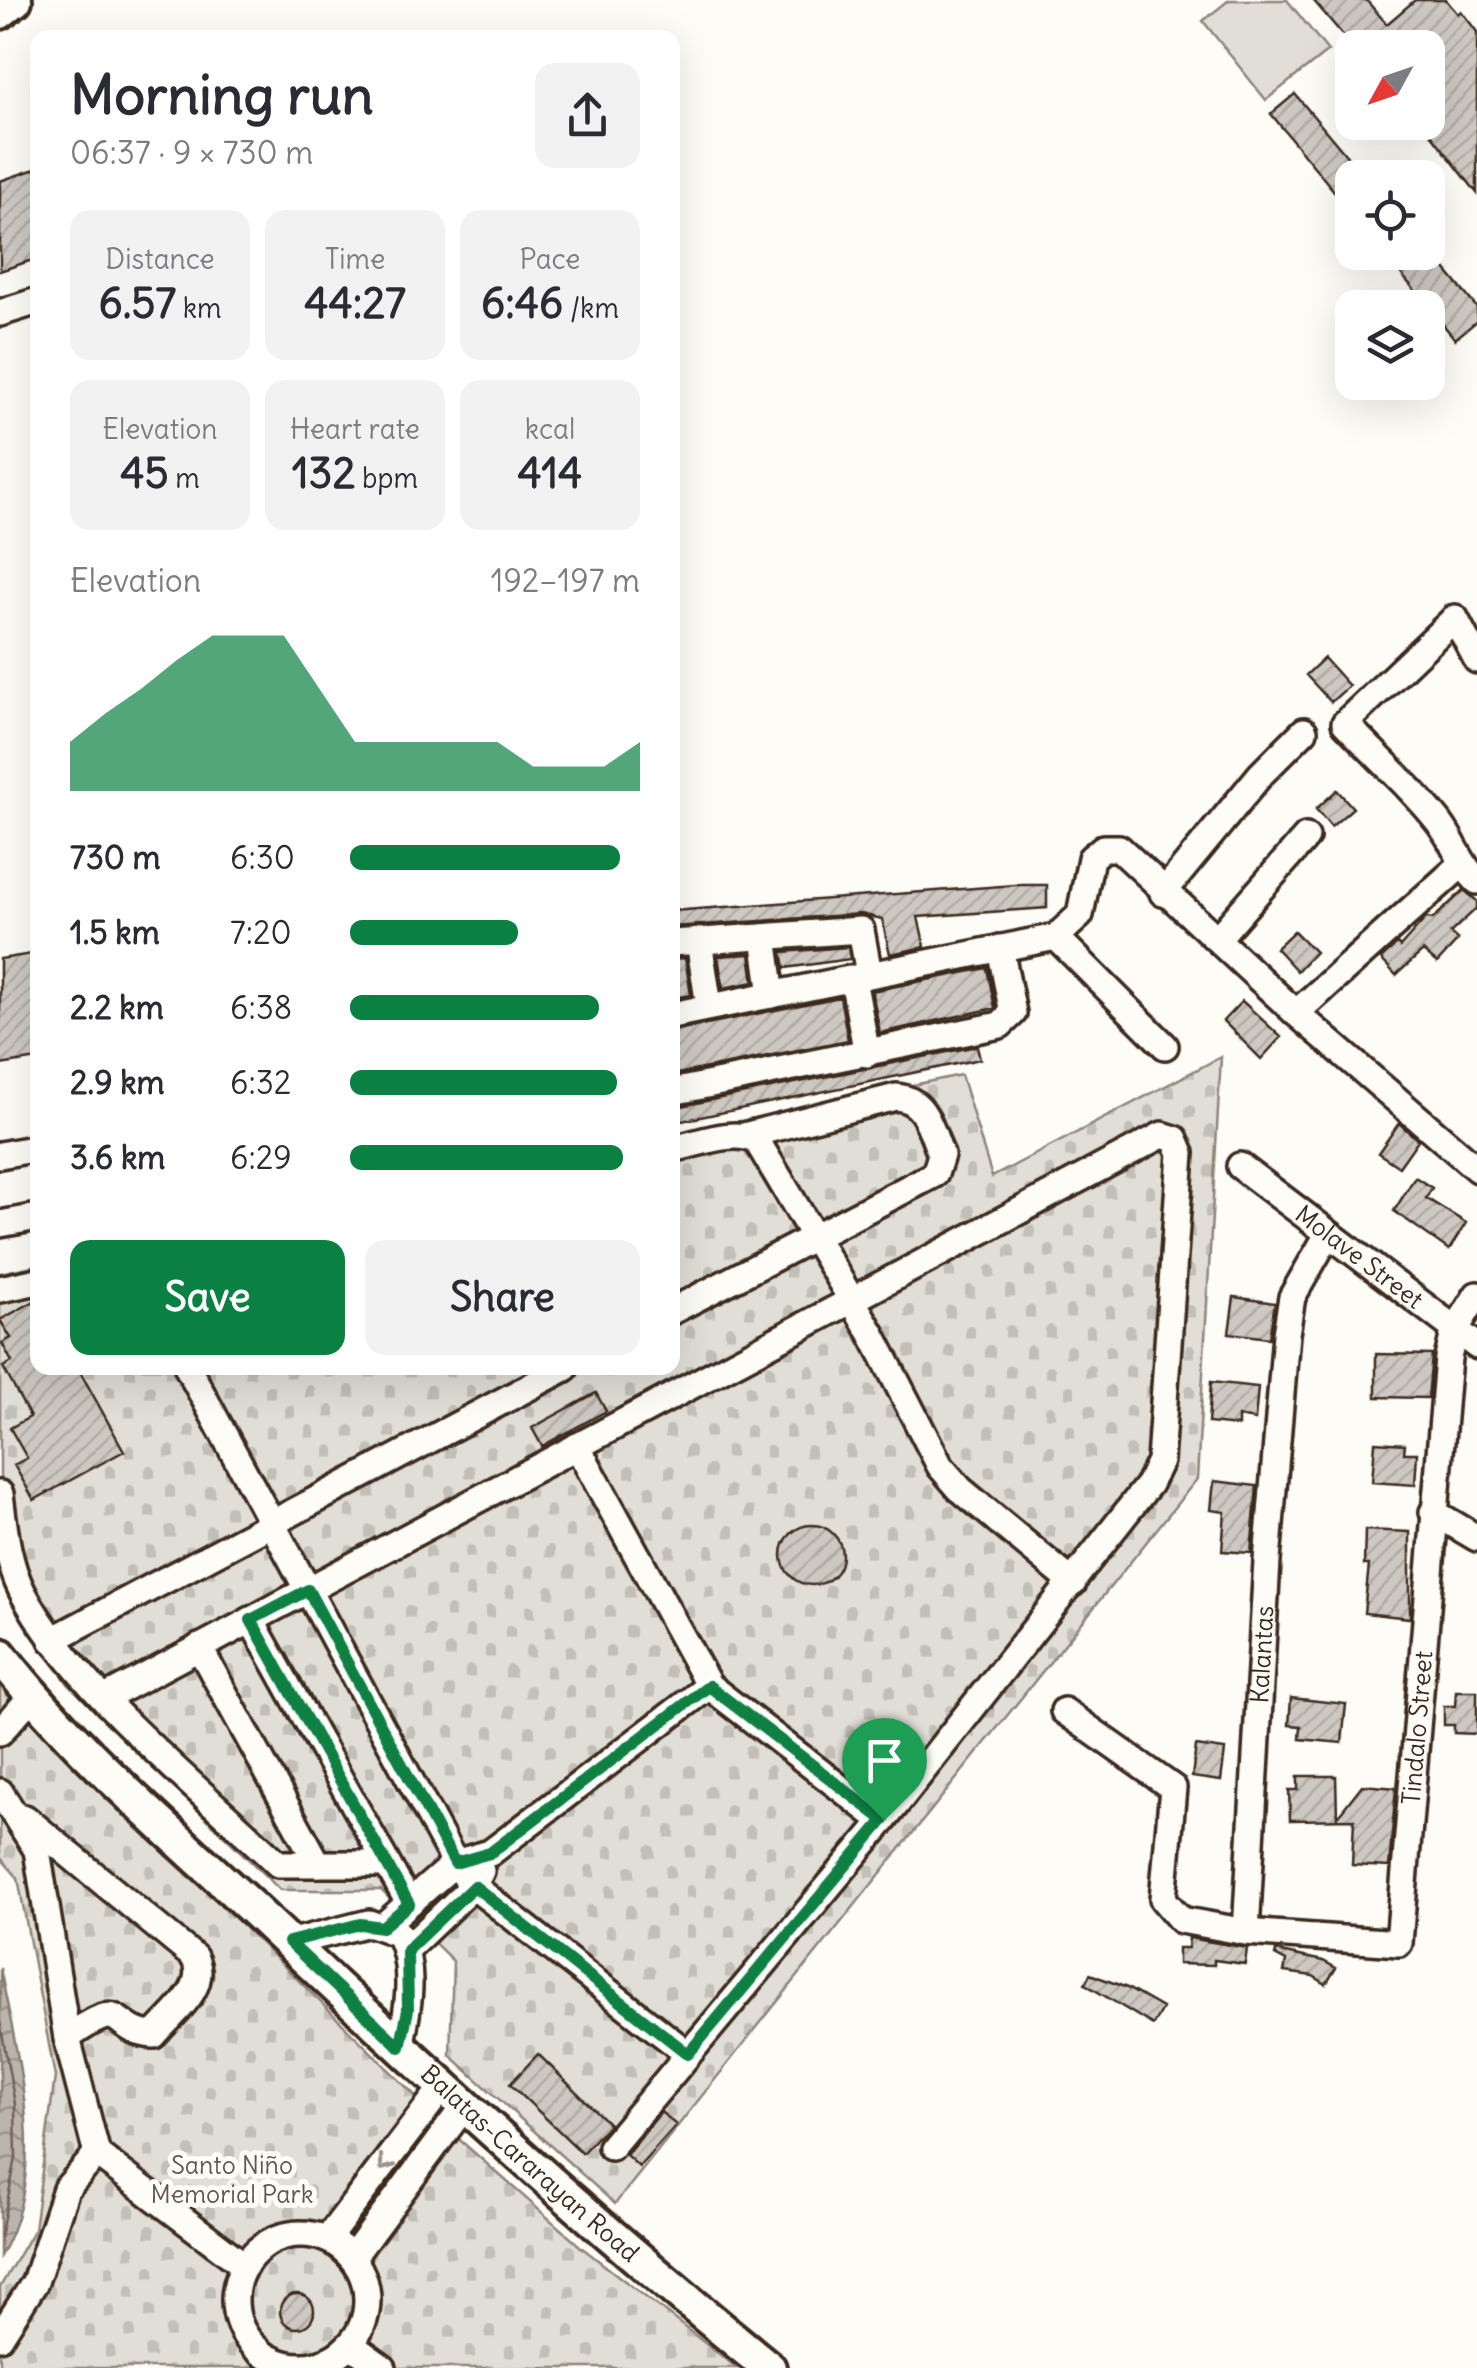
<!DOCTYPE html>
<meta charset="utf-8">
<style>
:root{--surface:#fff;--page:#f2f2f3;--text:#2b2b33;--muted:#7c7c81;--accent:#0b8043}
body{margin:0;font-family:Delius,sans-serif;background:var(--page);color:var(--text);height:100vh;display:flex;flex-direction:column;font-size:38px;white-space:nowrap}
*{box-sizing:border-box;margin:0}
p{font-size:32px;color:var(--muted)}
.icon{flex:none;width:55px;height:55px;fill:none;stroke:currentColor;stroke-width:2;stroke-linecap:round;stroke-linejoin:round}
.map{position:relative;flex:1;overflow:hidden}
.sheet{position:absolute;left:30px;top:30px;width:650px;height:1345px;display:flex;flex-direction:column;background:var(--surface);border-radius:20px;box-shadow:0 10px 40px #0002}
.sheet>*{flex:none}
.needle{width:65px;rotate:230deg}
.buttons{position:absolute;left:1335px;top:30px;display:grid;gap:20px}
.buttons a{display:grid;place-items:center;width:110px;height:110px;border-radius:20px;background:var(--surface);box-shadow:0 10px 40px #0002;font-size:50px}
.pin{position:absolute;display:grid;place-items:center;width:85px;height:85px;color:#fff;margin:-102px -42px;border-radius:50% 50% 50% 0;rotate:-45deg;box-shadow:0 0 10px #0007}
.pin .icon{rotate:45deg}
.round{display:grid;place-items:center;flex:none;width:105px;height:105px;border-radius:20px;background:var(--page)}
.overview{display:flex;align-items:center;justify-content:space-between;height:170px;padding:0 40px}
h1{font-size:55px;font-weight:800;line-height:75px}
.stats{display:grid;grid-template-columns:repeat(3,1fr);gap:15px;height:170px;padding:10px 40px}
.stats div{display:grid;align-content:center;border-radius:20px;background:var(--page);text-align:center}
.stats b{font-size:42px;font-weight:800}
.stats small{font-size:28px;font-weight:400}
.stats p{font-size:28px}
.chart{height:280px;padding:20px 40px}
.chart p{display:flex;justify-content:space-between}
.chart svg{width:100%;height:180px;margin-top:10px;fill:var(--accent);opacity:.7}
.button{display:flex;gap:20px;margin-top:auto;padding:20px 40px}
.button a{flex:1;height:115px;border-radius:20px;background:var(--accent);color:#fff;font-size:40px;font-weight:800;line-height:115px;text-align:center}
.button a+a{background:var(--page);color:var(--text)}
ul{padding:0 40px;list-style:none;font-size:32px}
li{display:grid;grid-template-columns:160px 120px 1fr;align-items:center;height:75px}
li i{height:25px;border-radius:12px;background:var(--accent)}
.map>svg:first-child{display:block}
</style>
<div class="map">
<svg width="1477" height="2368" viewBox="0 0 1477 2368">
<defs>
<pattern id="cemetery-stones" width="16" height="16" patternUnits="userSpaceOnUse" patternTransform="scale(2.5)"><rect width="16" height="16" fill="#e1ded7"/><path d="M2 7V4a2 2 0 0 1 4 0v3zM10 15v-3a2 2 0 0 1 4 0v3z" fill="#c2bfb8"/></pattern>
<pattern id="water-waves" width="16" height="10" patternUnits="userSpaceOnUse" patternTransform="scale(2.5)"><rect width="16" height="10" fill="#bbb4ad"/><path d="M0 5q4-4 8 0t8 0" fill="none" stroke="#99938c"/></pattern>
<pattern id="building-hatch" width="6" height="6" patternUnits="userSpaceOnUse" patternTransform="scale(2.5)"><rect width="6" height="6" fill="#cdc8c2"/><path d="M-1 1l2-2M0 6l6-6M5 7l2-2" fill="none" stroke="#b1aca6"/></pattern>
</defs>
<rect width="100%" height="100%" fill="#fdfcf7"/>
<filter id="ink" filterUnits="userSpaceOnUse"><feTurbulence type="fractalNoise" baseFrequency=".01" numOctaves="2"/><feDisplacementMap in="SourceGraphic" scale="20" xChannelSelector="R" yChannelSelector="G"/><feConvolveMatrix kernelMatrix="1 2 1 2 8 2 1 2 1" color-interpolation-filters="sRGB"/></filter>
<g filter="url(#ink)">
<path fill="url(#cemetery-stones)" stroke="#8e847a" stroke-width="2.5" d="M 1221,1057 L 1197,1479 L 615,2204 L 450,2055 L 453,1961 L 381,1890 L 280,1890 L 68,1684 L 10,1598 L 0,1554 L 0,1273 L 37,1265 L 38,1368 L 672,1368 L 673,1135 L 961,1075 L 992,1177 Z
M 0,1678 L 15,1700 L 461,2141 L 581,2247 L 737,2368 L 0,2368 L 0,2287 L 34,2229 L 55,2077 L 18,1878 L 0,1857 Z"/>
<path fill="#e1ded7" stroke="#8e847a" stroke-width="2.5" d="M 1229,0 L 1287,0 L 1328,51 L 1266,100 L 1203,21 Z"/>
<path fill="url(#water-waves)" stroke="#887d74" stroke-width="2.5" d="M 0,1968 C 17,2058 51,2171 0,2256 Z"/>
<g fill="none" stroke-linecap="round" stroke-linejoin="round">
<path stroke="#6e6157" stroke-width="2.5" d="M 0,2022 L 15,2104 L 16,2158 L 0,2237"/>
</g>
<path fill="url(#building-hatch)" stroke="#3b2a1e" stroke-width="2.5" d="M 1313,0 L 1366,0 L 1387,24 L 1415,0 L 1446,0 L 1458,14 L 1461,11 L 1477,32 L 1477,193 L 1428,130 L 1428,48 L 1354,48 Z
M 1295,94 L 1365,178 L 1352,178 L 1352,213 L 1271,114 Z
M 38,168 L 38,258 L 0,271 L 0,181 Z
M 1383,252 L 1431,252 L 1477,308 L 1477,321 L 1455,339 Z
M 1324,658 L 1349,686 L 1331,702 L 1306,675 Z
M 1337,790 L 1353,808 L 1331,827 L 1316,809 Z
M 1015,885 L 1047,885 L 1047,908 L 918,917 L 925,947 L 890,954 L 882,919 L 861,914 L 672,927 L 672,911 Z
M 1464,890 L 1477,901 L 1477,908 L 1450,933 L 1458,940 L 1437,963 L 1423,951 L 1396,975 L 1381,959 L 1397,944 L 1400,947 L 1426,918 L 1433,919 Z
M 1294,931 L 1315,952 L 1297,971 L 1276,948 Z
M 848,947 L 850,959 L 785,968 L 782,952 Z
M 38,953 L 38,1059 L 0,1065 L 0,959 Z
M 750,954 L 754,982 L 723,988 L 718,956 Z
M 685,958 L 691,995 L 672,998 L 672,959 Z
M 987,968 L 995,1008 L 880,1033 L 872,991 Z
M 840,997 L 848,1040 L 672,1075 L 672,1031 Z
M 1242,1001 L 1281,1037 L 1261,1059 L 1223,1021 Z
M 977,1046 L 980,1059 L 672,1123 L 672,1108 Z
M 1399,1123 L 1418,1140 L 1399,1167 L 1378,1153 Z
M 1415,1177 L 1432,1188 L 1426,1198 L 1466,1223 L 1449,1250 L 1394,1211 Z
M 1234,1297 L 1275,1303 L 1269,1338 L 1229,1333 Z
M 38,1299 L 38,1368 L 78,1368 L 124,1451 L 34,1500 L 14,1465 L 27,1458 L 10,1428 L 30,1417 L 3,1367 L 12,1362 L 2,1343 L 11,1338 L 0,1320 Z
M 1376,1354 L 1432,1355 L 1428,1398 L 1376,1397 Z
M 1211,1382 L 1258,1387 L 1255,1420 L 1238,1417 L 1238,1426 L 1208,1423 Z
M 596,1393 L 606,1411 L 542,1446 L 532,1428 Z
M 1375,1442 L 1405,1444 L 1404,1453 L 1417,1453 L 1415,1485 L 1372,1482 Z
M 1214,1481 L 1257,1486 L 1251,1553 L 1222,1551 L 1225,1512 L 1211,1510 Z
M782 1555a30 30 0 1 1 60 0a30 30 0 1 1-60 0Z
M 1365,1530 L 1410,1532 L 1410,1618 L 1364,1613 L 1369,1565 L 1364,1565 Z
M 1456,1691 L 1477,1691 L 1477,1734 L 1454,1733 L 1454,1725 L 1444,1725 L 1444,1706 L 1455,1706 Z
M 1291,1698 L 1346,1704 L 1342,1743 L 1300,1739 L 1301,1726 L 1289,1725 Z
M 1196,1746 L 1225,1750 L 1221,1781 L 1192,1777 Z
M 1298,1776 L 1336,1776 L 1337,1817 L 1362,1785 L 1396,1788 L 1389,1867 L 1352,1865 L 1354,1819 L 1290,1820 L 1289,1790 L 1298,1790 Z
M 1189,1938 L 1247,1948 L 1245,1964 L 1214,1960 L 1214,1965 L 1178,1964 L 1178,1948 L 1188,1948 Z
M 1276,1951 L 1323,1961 L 1336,1968 L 1326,1984 L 1313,1976 L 1284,1972 L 1286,1961 L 1275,1955 Z
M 1090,1974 L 1127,1988 L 1162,2008 L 1153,2025 L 1085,1984 Z
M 538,2054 L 609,2124 L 582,2153 L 510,2084 Z
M 661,2112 L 676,2125 L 639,2167 L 626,2155 Z
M280 2311a17 17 0 1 1 34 0a17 17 0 1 1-34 0Z"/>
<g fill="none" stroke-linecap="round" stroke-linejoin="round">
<g stroke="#3b2a1e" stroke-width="32">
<g id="minor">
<path d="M 0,313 L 38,301"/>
<path d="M 1477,660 L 1455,618 L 1345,723 C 1374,754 1407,783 1434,816 C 1453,837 1458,862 1477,881"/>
<path d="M 1163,893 L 1261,774 L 1304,731"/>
<path d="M 764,937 L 772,995"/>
<path d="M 1056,937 L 1165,1046"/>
<path d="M 1217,939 L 1306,837"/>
<path d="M 699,941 L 709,1006"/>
<path d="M 672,943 L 861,930 L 869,974"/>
<path d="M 853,979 L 867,1054"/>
<path d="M 1296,1013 L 1461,865"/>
<path d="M 672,1015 L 1056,937 L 1080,915 L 1091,858 L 1103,848 L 1119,848 L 1296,1013 L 1477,1169"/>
<path d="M 672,1092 L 1000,1025 L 1013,1013 L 1000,948"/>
<path d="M 672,1149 C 698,1144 734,1128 757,1141 L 872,1334 L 940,1466 L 960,1489 L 1073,1583"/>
<path d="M 0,1155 L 38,1148"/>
<path id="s1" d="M 1240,1166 L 1477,1346"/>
<path d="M 0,1224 L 38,1217"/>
<path d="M 0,1289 L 38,1281"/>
<path d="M 672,1311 L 935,1174 L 941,1155 C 931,1131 926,1099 896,1097 L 747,1135"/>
<path d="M 188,1368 L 455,1863 L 473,1886 L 688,2054"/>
<path d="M 577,1446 L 709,1686 L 883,1821"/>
<path d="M 0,1494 C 4,1526 7,1561 22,1591 C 72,1687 198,1787 278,1864 L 387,1864"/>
<path d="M 1433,1512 L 1477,1538"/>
<path d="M 251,1620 L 409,1903"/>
<path d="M 52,1640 L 565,1368"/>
<path d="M 199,1647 L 318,1864"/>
<path d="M 105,1698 L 1162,1135 L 1175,1139 L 1181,1153 L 1160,1461 L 1149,1484 L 883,1821 L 611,2147"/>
<path id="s2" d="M 1064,1711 L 1173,1788 L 1163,1899 L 1181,1920 L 1246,1932 L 1399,1943 L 1448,1358 L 1454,1332 L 1477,1295"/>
<path d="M 0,1732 L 32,1696"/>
<path d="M 0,1792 L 37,1850 L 67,2038 L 97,2154 L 245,2266"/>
<path d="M 25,1818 L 194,1957 C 210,1987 173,2013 154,2035 C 106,2031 130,1993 67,2038"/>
<path d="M 382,1927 L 455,1863 L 490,1853 L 709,1686"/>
<path id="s3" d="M 1246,1932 L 1267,1561 L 1286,1334 L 1292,1297 L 1327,1236"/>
<path d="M 289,1943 L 369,1923 L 399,1934 C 416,1969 408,2010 400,2047"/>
<path d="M 407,1949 L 473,1886 L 481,1871"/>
<circle cx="301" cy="2300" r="66"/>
<path d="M 327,2239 L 442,2088"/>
<path d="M 352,2258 L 463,2108"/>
<path d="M 0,2337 L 35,2282 L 66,2189 L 97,2154"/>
<path d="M 351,2345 L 383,2368"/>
</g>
</g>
<g stroke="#3b2a1e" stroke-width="40">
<g id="major">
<path d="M 0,12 L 15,0"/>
<path id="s4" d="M 0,1655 C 77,1754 175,1836 267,1922 C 430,2076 594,2226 769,2368"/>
</g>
</g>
<use href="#minor" stroke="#fdfcf7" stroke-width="25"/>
<use href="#major" stroke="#fdfcf7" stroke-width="32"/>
</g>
<defs><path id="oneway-chevron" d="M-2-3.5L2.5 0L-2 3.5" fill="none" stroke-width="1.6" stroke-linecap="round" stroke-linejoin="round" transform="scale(2.5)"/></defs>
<use stroke="#9c938a" href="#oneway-chevron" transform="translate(385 2164) rotate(127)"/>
</g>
<g fill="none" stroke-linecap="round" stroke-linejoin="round" filter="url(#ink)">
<g stroke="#fff" stroke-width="20">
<path id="route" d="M 308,1590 L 455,1863 L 490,1853 L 709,1686 L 884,1820 L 688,2054 L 474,1886 L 407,1950 L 408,2010 L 400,2047 L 289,1942 L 360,1924 L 382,1927 L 409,1904 L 251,1620 Z"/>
</g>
<use href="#route" stroke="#0b8043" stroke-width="12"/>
</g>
<g text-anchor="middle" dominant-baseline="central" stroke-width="10" stroke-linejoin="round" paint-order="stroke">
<g font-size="25" fill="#3b2a1e" stroke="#fdfcf7">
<text stroke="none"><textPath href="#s1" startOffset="150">Molave Street</textPath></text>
<text stroke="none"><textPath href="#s3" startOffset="278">Kalantas</textPath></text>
<text stroke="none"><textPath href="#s2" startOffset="708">Tindalo Street</textPath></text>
<text stroke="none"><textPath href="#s4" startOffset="735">Balatas-Cararayan Road</textPath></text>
</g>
<g font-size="25" fill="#64574c" stroke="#fdfcf7">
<text x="232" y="2165">Santo Niño<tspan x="232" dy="29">Memorial Park</tspan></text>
</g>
</g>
</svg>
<div class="buttons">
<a><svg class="needle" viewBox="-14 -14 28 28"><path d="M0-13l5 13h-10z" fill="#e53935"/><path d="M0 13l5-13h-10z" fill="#7c7c81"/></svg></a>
<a><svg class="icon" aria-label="locate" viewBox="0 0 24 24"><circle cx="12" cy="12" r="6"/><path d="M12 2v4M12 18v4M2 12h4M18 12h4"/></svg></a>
<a><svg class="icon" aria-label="layers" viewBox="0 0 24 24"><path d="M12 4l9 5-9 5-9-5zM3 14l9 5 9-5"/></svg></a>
</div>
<div class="pin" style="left:884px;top:1820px;background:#1e9e55"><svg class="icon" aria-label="arrive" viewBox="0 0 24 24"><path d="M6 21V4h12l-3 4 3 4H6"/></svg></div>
<section class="sheet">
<div class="overview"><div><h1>Morning run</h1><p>06:37 · 9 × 730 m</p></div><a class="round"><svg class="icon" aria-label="share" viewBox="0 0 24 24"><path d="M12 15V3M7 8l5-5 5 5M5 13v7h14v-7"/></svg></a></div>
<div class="stats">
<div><p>Distance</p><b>6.57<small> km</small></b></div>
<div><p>Time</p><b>44:27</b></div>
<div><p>Pace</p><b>6:46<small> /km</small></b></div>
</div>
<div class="stats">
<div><p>Elevation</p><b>45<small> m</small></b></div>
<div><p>Heart rate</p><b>132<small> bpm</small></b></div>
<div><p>kcal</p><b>414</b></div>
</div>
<div class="chart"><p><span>Elevation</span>192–197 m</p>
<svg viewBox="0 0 160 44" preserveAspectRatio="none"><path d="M0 44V32L10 25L20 19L30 12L40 6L50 6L60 6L70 19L80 32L90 32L100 32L110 32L120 32L130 38L140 38L150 38L160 32V44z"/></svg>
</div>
<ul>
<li><b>730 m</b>6:30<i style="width:93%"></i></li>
<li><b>1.5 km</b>7:20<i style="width:58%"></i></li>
<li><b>2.2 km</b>6:38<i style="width:86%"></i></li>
<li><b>2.9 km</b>6:32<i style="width:92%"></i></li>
<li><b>3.6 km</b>6:29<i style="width:94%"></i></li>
</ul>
<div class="button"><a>Save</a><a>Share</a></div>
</section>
</div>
